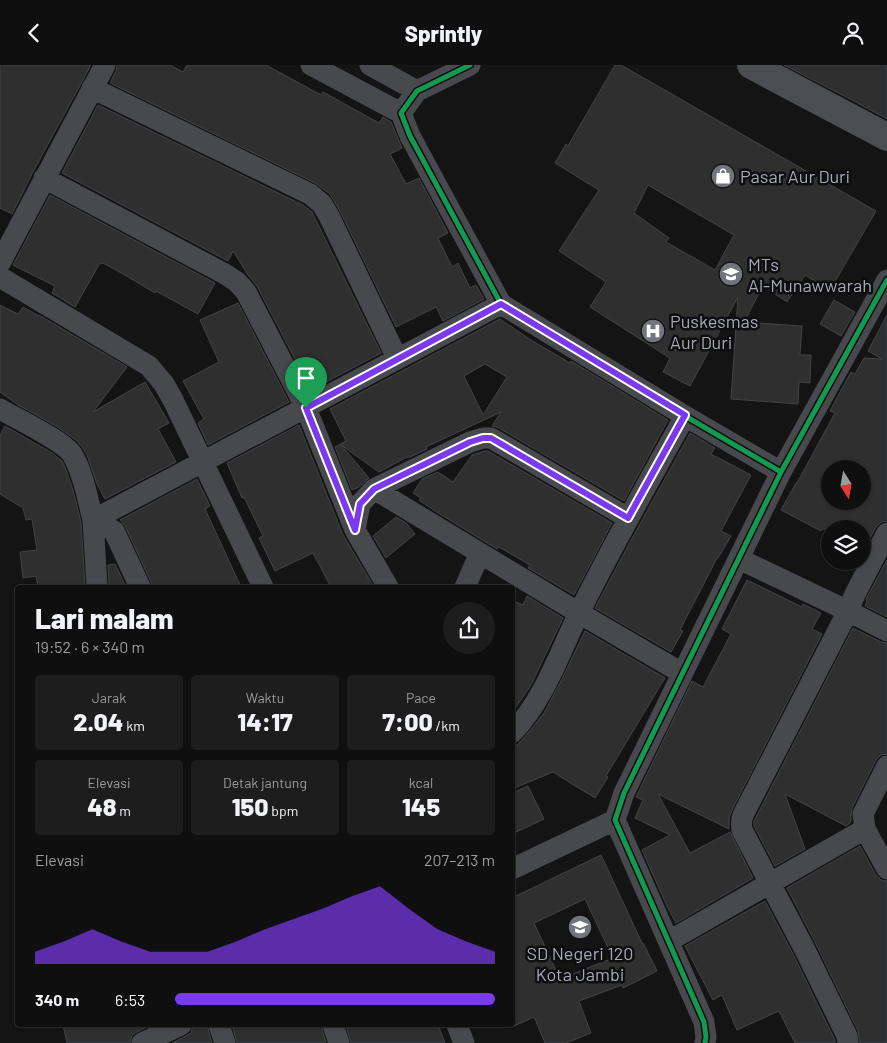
<!DOCTYPE html>
<html lang="id">
<meta charset="utf-8">
<style>
:root{--surface:#0f0f0f;--page:#1d1d1d;--text:#f1f3f6;--muted:#9b9c9e;--line:#2f2f2f;--accent:#7c3aed}
body{margin:0;font-family:Barlow,sans-serif;background:var(--page);color:var(--text);height:100vh;display:flex;flex-direction:column;font-size:19px;white-space:nowrap}
*{box-sizing:border-box;margin:0}
p{font-size:16px;color:var(--muted)}
.icon{flex:none;width:28px;height:28px;fill:none;stroke:currentColor;stroke-width:2;stroke-linecap:round;stroke-linejoin:round}
.map{position:relative;flex:1;overflow:hidden}
.details{position:absolute;left:15px;top:520px;width:500px;height:442px;display:flex;flex-direction:column;background:var(--surface);border-radius:5px;box-shadow:0 1px 4px #0004,0 0 0 1px var(--line)}
.details>*{flex:none}
.needle{width:32px;rotate:169deg}
.tools{position:absolute;left:821px;top:395px;display:grid;gap:10px}
.tools a{display:grid;place-items:center;width:50px;height:50px;border-radius:50%;background:var(--surface);box-shadow:0 1px 4px #0004,0 0 0 1px var(--line);font-size:25px}
.pin{position:absolute;display:grid;place-items:center;width:42px;height:42px;color:#fff;margin:-51px -21px;border-radius:50% 50% 50% 0;rotate:-45deg;box-shadow:0 0 5px #0007}
.pin .icon{rotate:45deg}
.round{display:grid;place-items:center;flex:none;width:52px;height:52px;border-radius:26px;background:var(--page)}
.head{display:flex;align-items:center;justify-content:space-between;height:85px;padding:0 20px}
h1{font-size:28px;font-weight:800;line-height:38px}
.figures{display:grid;grid-template-columns:repeat(3,1fr);gap:8px;height:85px;padding:5px 20px}
.figures div{display:grid;align-content:center;border-radius:5px;background:var(--page);text-align:center}
.figures b{font-size:25px;font-weight:800}
.figures small{font-size:14px;font-weight:400}
.figures p{font-size:14px}
.chart{height:140px;padding:10px 20px}
.chart p{display:flex;justify-content:space-between}
.chart svg{width:100%;height:90px;margin-top:5px;fill:var(--accent);opacity:.7}
ul{padding:0 20px;list-style:none;font-size:16px}
li{display:grid;grid-template-columns:80px 60px 1fr;align-items:center;height:38px}
li i{height:12px;border-radius:6px;background:var(--accent)}
header{display:flex;justify-content:space-between;align-items:center;height:65px;padding:0 20px;background:var(--surface);font-size:22px;font-weight:800}
.map>svg:first-child{display:block}
</style>
<header><svg class="icon" aria-label="back" viewBox="0 0 24 24"><path d="M15 5l-7 7 7 7"/></svg>Sprintly<svg class="icon" aria-label="person" viewBox="0 0 24 24"><circle cx="12" cy="8" r="4"/><path d="M4 21q1-7 8-7t8 7"/></svg></header>
<div class="map">
<svg width="887" height="978" viewBox="0 0 887 978">
<rect width="100%" height="100%" fill="#141414"/>
<path fill="#2f2f30" stroke="#434447" fill-rule="evenodd" d="M 0,0 L 91,0 L 33,107 L 12,149 L 0,143 Z
M 117,0 L 170,0 L 183,7 L 187,0 L 266,0 L 321,30 L 323,27 L 379,58 L 383,52 L 391,57 L 402,83 L 390,89 L 406,119 L 419,113 L 448,168 L 438,173 L 452,202 L 458,198 L 470,223 L 476,220 L 484,234 L 443,256 L 436,242 L 396,262 L 340,146 L 330,129 L 315,118 L 110,18 L 116,6 Z
M 615,0 L 621,0 L 876,146 L 830,225 L 805,210 L 787,237 L 763,221 L 744,257 L 802,261 L 800,290 L 811,290 L 810,318 L 799,317 L 798,339 L 731,334 L 738,232 L 690,321 L 663,307 L 670,293 L 590,242 L 606,217 L 559,186 L 599,125 L 555,98 L 566,79 L 568,81 ZM 648,120 L 734,170 L 715,205 L 666,177 L 669,173 L 634,148 Z
M 784,0 L 887,0 L 887,54 L 854,36 Z
M 98,40 L 303,140 L 312,147 L 381,288 L 311,325 L 257,221 L 248,210 L 233,186 L 228,196 L 62,108 Z
M 50,130 L 215,218 L 198,249 L 156,226 L 155,228 L 125,210 L 103,198 L 102,199 L 100,198 L 75,242 L 52,228 L 55,221 L 13,200 Z
M 834,235 L 855,247 L 841,271 L 820,259 Z
M 238,238 L 289,337 L 208,380 L 198,358 L 204,354 L 183,316 L 219,297 L 200,255 Z
M 0,240 L 18,249 L 23,242 L 39,251 L 39,250 L 127,302 L 93,347 L 145,317 L 169,358 L 158,364 L 176,397 L 105,434 L 97,419 L 87,390 L 83,383 L 76,375 L 56,361 L 18,340 L 0,327 Z
M 887,250 L 887,456 L 881,457 L 876,462 L 862,488 L 862,464 L 822,464 L 821,466 L 781,445 L 796,418 L 797,418 L 835,348 L 830,346 L 851,307 L 855,309 L 864,293 L 882,294 L 868,286 ZM 830,404 L 862,404 L 862,436 L 830,436 Z
M 500,254 L 531,275 L 570,298 L 571,296 L 668,355 L 624,436 L 497,362 L 492,361 L 501,347 L 426,382 L 427,384 L 408,393 L 407,392 L 379,407 L 341,380 L 369,413 L 359,422 L 352,425 L 335,382 L 346,376 L 330,344 ZM 485,299 L 507,312 L 483,350 L 464,311 Z
M 299,360 L 343,470 L 374,522 L 331,522 L 313,488 L 275,506 L 259,473 L 263,471 L 244,432 L 242,433 L 227,398 Z
M 5,361 L 52,388 L 62,396 L 65,402 L 73,425 L 81,457 L 85,522 L 38,522 L 36,511 L 23,513 L 20,487 L 37,485 L 32,454 L 26,455 L 23,443 L 0,429 L 0,370 Z
M 690,368 L 715,383 L 711,389 L 751,410 L 721,466 L 731,471 L 718,493 L 717,493 L 680,565 L 683,566 L 671,587 L 595,543 L 629,479 Z
M 485,386 L 488,386 L 612,458 L 574,530 L 528,503 L 530,500 L 499,482 L 497,484 L 435,446 L 419,435 L 421,433 L 413,428 L 422,414 L 438,407 L 453,417 L 472,390 Z
M 197,414 L 210,441 L 205,444 L 241,522 L 152,522 L 151,517 L 125,461 L 120,455 Z
M 396,452 L 406,458 L 415,469 L 386,493 L 373,471 Z
M 887,495 L 887,552 L 865,541 L 867,536 L 866,535 L 866,534 Z
M 115,499 L 126,522 L 109,522 L 108,500 Z
M 747,515 L 802,542 L 803,539 L 821,548 L 812,564 L 822,569 L 733,743 L 729,753 L 729,764 L 658,729 L 690,788 L 730,767 L 753,813 L 676,858 L 667,841 L 642,785 L 670,770 L 635,753 L 643,735 L 636,732 L 692,616 L 703,622 L 731,569 L 722,564 Z
M 527,531 L 563,553 L 531,620 L 512,648 L 512,535 L 523,540 Z
M 853,563 L 881,577 L 887,578 L 887,689 L 881,690 L 876,695 L 852,743 L 851,750 L 851,755 L 850,758 L 846,761 L 785,729 L 805,784 L 775,801 L 754,761 L 754,756 Z
M 585,566 L 665,613 L 606,711 L 608,712 L 595,733 L 553,707 L 512,724 L 512,680 L 517,680 L 521,676 L 533,662 L 544,648 L 561,616 Z
M 528,721 L 544,754 L 512,769 L 512,728 Z
M 860,781 L 876,810 L 881,815 L 887,816 L 887,978 L 860,978 L 858,966 L 815,877 L 787,823 Z
M 601,790 L 642,878 L 643,878 L 657,906 L 623,923 L 622,920 L 579,936 L 591,968 L 566,978 L 545,978 L 534,952 L 512,962 L 512,833 ZM 585,834 L 613,893 L 560,914 L 534,858 Z
M 765,836 L 793,889 L 835,975 L 835,978 L 795,978 L 779,946 L 737,965 L 722,930 L 713,935 L 685,881 Z
M 63,960 L 151,960 L 137,967 L 132,970 L 130,978 L 67,978 Z
M 193,960 L 207,960 L 212,978 L 172,978 L 186,971 L 191,968 Z
M 232,960 L 321,960 L 326,978 L 237,978 Z
M 346,960 L 438,960 L 445,978 L 351,978 Z"/>
<g fill="none" stroke-linecap="round" stroke-linejoin="round">
<path stroke="#48494d" stroke-width="21" d="M 311,0 L 401,48
M 370,0 L 417,26
M 470,0 L 417,26 L 401,48 L 410,71 L 501,239 L 685,351 L 781,407
M 92,23 L 310,129 L 322,139 L 329,151 L 397,293
M 44,113 L 225,209 L 237,217 L 246,227 L 306,343 L 355,465 L 388,522
M 0,198 L 105,0
M 0,212 L 149,301 L 164,319 L 173,335 L 263,522
M 0,344 C 17,354 62,375 72,389 C 83,407 88,435 93,455 L 114,466 L 140,522
M 374,424 L 470,377 L 483,373 L 491,373 L 628,453
M 355,465 L 360,439 L 374,424 L 579,548 L 682,608
M 887,468 L 855,529 L 848,546 L 887,566
M 739,494 L 848,546 L 744,748 C 741,754 741,759 742,765 L 804,883 L 847,971 L 848,978
M 97,522 L 93,455 L 501,239
M 465,522 L 480,488
M 512,668 C 544,635 559,589 579,548 C 612,481 649,416 685,351
M 887,701 L 863,749 L 865,764 L 887,804
M 512,804 L 615,755
M 669,876 L 865,764
M 219,960 L 225,978
M 333,960 L 339,978
M 457,960 L 464,978
M 142,978 L 181,960
M 705,978 L 706,972 L 704,957 L 615,755 L 624,728 L 781,407 L 887,215"/>
<path stroke="#4c4d51" stroke-width="28" d="M 751,0 L 887,72"/>
<g stroke="#0e0e10" stroke-width="8">
<path id="cycleway" d="M 470,0 L 417,26 L 401,48 L 410,71 L 501,239 L 685,351 L 781,407
M 705,978 L 706,972 L 704,957 L 615,755 L 624,728 L 781,407 L 887,215"/>
</g>
<use href="#cycleway" stroke="#139951" stroke-width="5"/>
</g>
<g fill="none" stroke-linecap="round" stroke-linejoin="round">
<g stroke="#fff" stroke-width="10">
<path id="route" d="M 501,239 L 685,350 L 628,453 L 491,373 L 483,373 L 470,377 L 374,424 L 360,439 L 355,465 L 306,343 Z"/>
</g>
<use href="#route" stroke="#7c3aed" stroke-width="6"/>
</g>
<defs>
<g id="shop-disc" transform="scale(1.25)"><circle r="9.5" fill="#73757c" stroke="#0e0e10"/><path d="M-5-2.5h2.3a2.7 3.5 0 0 1 5.4 0H5L5.5 6h-11ZM-1.5-2.5h3a1.5 2.3 0 0 0-3 0Z" fill="#fff"/></g>
<g id="school-disc" transform="scale(1.25)"><circle r="9.5" fill="#73757c" stroke="#0e0e10"/><path d="M0-5L7-2L0 1L-7-2ZM-4 1L0 2.5L4 1V4Q0 6-4 4Z" fill="#fff"/></g>
<g id="hospital-disc" transform="scale(1.25)"><circle r="9.5" fill="#73757c" stroke="#0e0e10"/><path d="M-5-5h3v3.5h4V-5h3V5h-3V1.5h-4V5h-3Z" fill="#fff"/></g>
</defs>
<g fill-rule="evenodd">
<use href="#shop-disc" x="723" y="111"/>
<use href="#school-disc" x="731" y="209"/>
<use href="#hospital-disc" x="653" y="266"/>
<use href="#school-disc" x="580" y="862"/>
</g>
<g text-anchor="middle" dominant-baseline="central" stroke-width="5" stroke-linejoin="round" paint-order="stroke">
<g font-size="18" fill="#a6a9b4" stroke="#0e0e10" text-anchor="start">
<text x="740" y="111">Pasar Aur Duri</text>
<text x="748" y="199">MTs<tspan x="748" dy="21">Al-Munawwarah</tspan></text>
<text x="670" y="256">Puskesmas<tspan x="670" dy="21">Aur Duri</tspan></text>
<text x="580" y="888" text-anchor="middle">SD Negeri 120<tspan x="580" dy="21">Kota Jambi</tspan></text>
</g>
</g>
</svg>
<div class="tools">
<a><svg class="needle" viewBox="-14 -14 28 28"><path d="M0-13l5 13h-10z" fill="#e53935"/><path d="M0 13l5-13h-10z" fill="#9b9c9e"/></svg></a>
<a><svg class="icon" aria-label="layers" viewBox="0 0 24 24"><path d="M12 4l9 5-9 5-9-5zM3 14l9 5 9-5"/></svg></a>
</div>
<div class="pin" style="left:306px;top:343px;background:#1e9e55"><svg class="icon" aria-label="arrive" viewBox="0 0 24 24"><path d="M6 21V4h12l-3 4 3 4H6"/></svg></div>
<section class="details">
<div class="head"><div><h1>Lari malam</h1><p>19:52 · 6 × 340 m</p></div><a class="round"><svg class="icon" aria-label="share" viewBox="0 0 24 24"><path d="M12 15V3M7 8l5-5 5 5M5 13v7h14v-7"/></svg></a></div>
<div class="figures">
<div><p>Jarak</p><b>2.04<small> km</small></b></div>
<div><p>Waktu</p><b>14:17</b></div>
<div><p>Pace</p><b>7:00<small> /km</small></b></div>
</div>
<div class="figures">
<div><p>Elevasi</p><b>48<small> m</small></b></div>
<div><p>Detak jantung</p><b>150<small> bpm</small></b></div>
<div><p>kcal</p><b>145</b></div>
</div>
<div class="chart"><p><span>Elevasi</span>207–213 m</p>
<svg viewBox="0 0 160 44" preserveAspectRatio="none"><path d="M0 44V38L10 33L20 27L30 33L40 38L50 38L60 38L70 33L80 27L90 22L100 17L110 11L120 6L130 17L140 27L150 33L160 38V44z"/></svg>
</div>
<ul>
<li><b>340 m</b>6:53<i style="width:100%"></i></li>
</ul>
</section>
</div>
